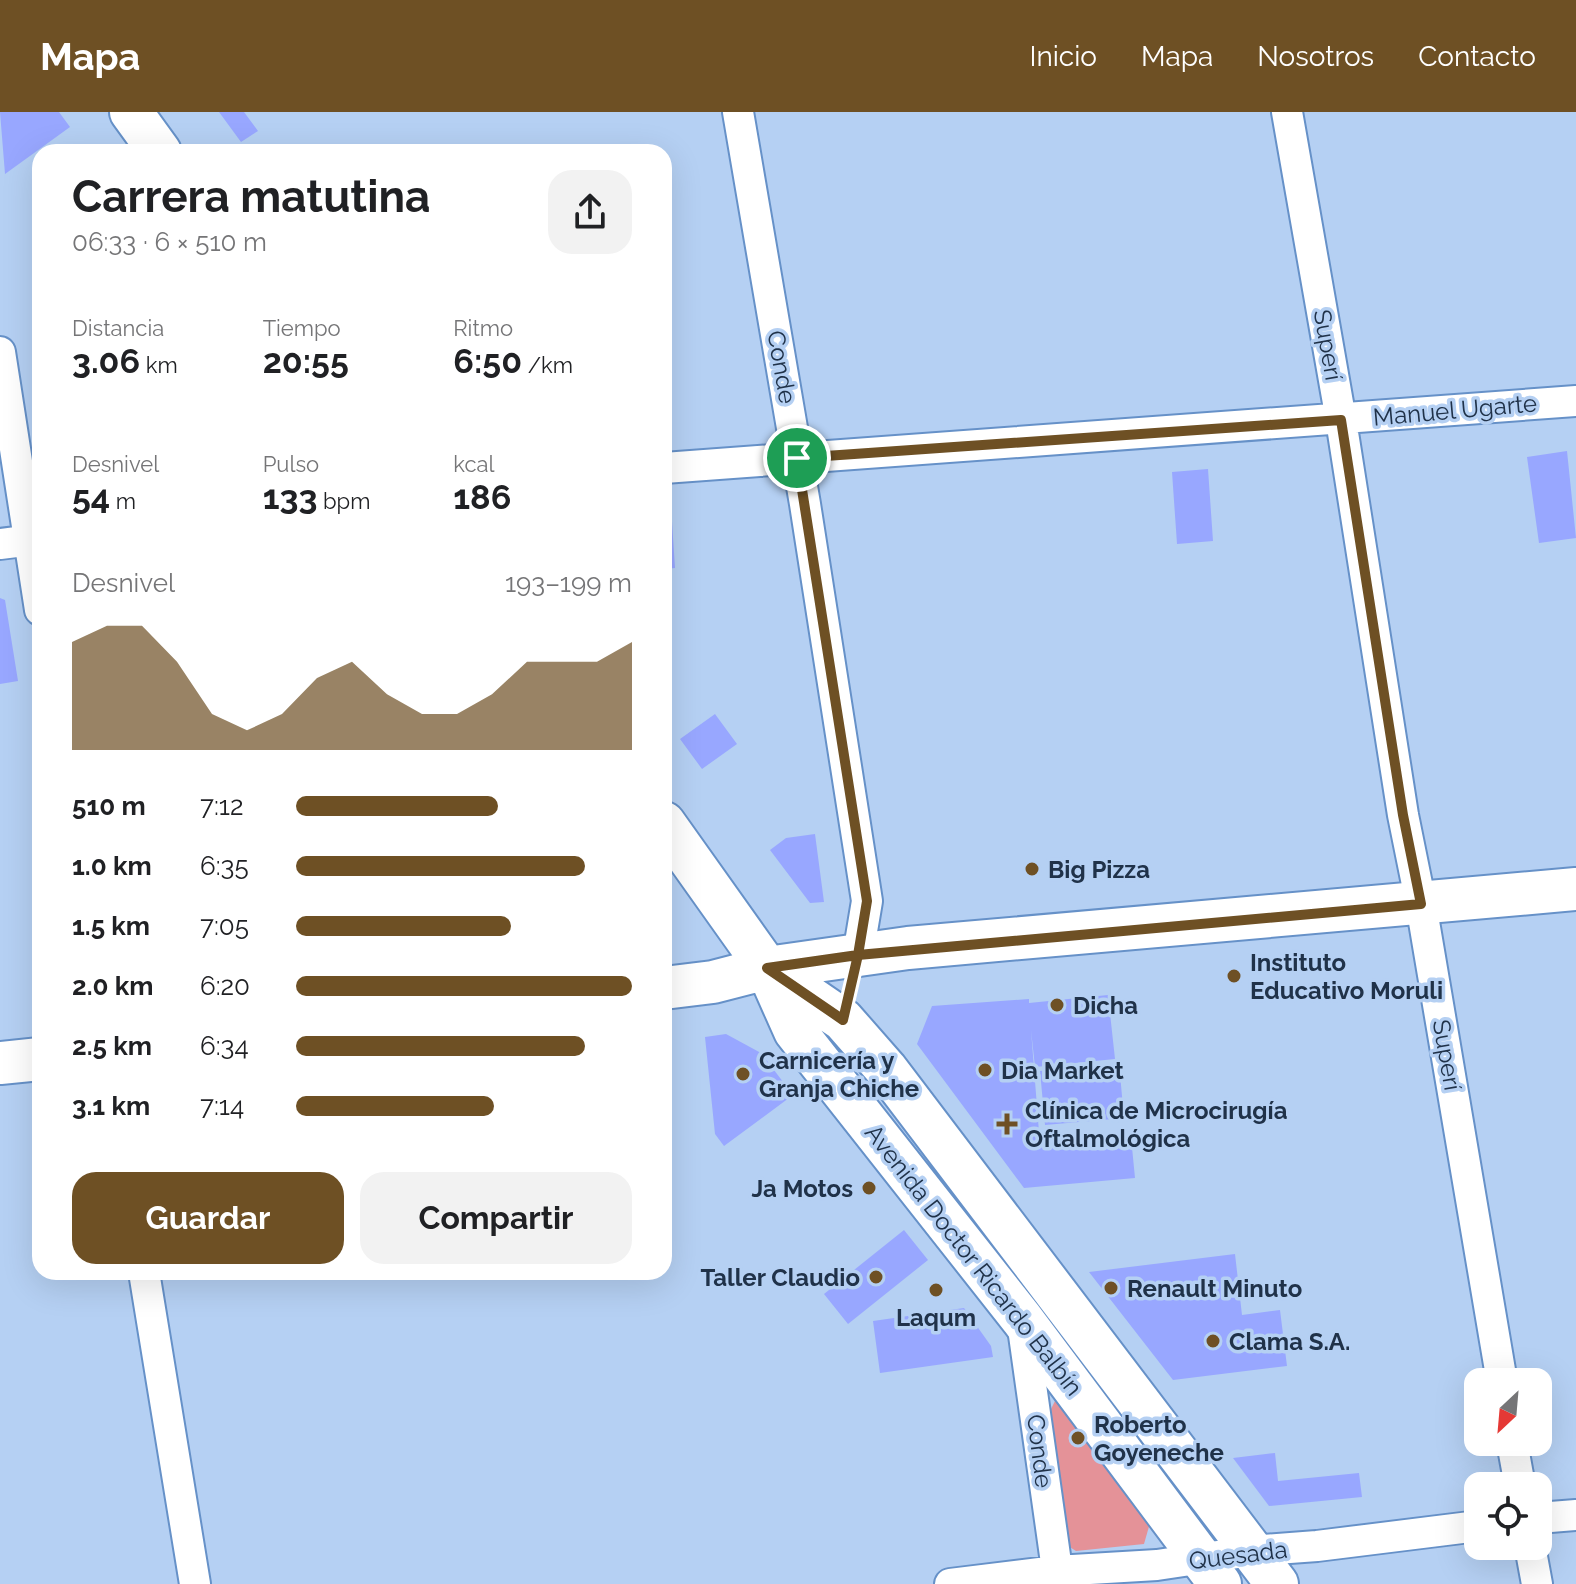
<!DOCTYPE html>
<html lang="es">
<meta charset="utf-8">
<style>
:root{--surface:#fff;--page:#f2f2f2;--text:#202124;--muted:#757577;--accent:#6e5024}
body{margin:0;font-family:Raleway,sans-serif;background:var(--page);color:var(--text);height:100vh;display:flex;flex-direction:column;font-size:30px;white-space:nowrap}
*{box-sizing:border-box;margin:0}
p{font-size:26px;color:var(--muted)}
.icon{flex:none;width:44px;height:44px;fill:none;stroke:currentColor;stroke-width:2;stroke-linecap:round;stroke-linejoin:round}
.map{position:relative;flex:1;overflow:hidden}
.sheet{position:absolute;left:32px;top:32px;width:640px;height:1136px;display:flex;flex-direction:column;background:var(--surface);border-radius:24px;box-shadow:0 8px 32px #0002}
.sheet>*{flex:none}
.needle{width:52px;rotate:206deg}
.tools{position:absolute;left:1464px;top:1256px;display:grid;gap:16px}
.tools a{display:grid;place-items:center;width:88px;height:88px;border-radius:16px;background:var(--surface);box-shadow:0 8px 32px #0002;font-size:40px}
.pin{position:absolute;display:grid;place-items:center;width:68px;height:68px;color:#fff;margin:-34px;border:4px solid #fff;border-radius:50%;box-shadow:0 2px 8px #0007}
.round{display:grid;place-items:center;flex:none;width:84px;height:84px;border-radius:24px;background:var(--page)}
.head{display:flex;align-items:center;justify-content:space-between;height:136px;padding:0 40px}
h1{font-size:44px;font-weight:700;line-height:60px}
.metrics{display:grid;grid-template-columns:repeat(3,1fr);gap:12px;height:136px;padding:8px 40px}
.metrics div{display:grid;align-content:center}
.metrics b{font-size:34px;font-weight:700}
.metrics small{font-size:22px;font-weight:400}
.metrics p{font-size:22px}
.chart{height:224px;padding:16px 40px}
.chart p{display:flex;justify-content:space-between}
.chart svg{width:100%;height:144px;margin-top:8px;fill:var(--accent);opacity:.7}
.action{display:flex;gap:16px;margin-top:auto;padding:16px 40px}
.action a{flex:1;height:92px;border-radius:24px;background:var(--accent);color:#fff;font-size:32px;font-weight:700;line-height:92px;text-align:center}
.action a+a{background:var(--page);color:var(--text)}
ul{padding:0 40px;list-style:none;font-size:26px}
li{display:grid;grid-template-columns:128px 96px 1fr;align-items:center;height:60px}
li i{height:20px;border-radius:10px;background:var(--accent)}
header{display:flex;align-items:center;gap:48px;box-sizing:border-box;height:112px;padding:0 40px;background:var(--accent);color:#fff}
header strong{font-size:38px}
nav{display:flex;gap:44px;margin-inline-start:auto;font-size:28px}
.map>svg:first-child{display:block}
</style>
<header>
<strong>Mapa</strong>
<nav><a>Inicio</a><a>Mapa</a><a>Nosotros</a><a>Contacto</a></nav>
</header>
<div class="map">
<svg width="1576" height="1472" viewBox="0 0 1576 1472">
<rect width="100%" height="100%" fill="#b5d0f3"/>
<path fill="#e49298" d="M 1058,1283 L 1150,1411 L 1144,1432 L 1076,1439 L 1065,1432 L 1047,1305 Z"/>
<path fill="#98a7ff" d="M 0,0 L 59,0 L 70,15 L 5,62 Z
M 219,0 L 244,0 L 258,19 L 241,30 Z
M 1567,339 L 1576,426 L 1539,431 L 1527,345 Z
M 1208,357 L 1213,429 L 1177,432 L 1172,360 Z
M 664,394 L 671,394 L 675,456 L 664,457 Z
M 0,486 L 5,488 L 18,569 L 0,572 Z
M 715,602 L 737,632 L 702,657 L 680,627 Z
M 815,722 L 824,790 L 810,791 L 770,738 L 786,726 Z
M 1108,883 L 1115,947 L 1035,955 L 1031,918 L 1040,1033 L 1131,1025 L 1135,1066 L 1024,1076 L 917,932 L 932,894 L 1029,887 L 1029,891 Z
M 726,922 L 761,941 L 793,983 L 724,1034 L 715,1022 L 705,925 Z
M 1119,951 L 1124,1006 L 1045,1013 L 1040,959 Z
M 904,1118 L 928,1148 L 848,1212 L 824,1182 Z
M 1235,1142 L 1242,1203 L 1280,1198 L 1287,1254 L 1173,1268 L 1089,1160 Z
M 964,1196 L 991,1234 L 993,1245 L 880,1261 L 873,1209 Z
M 1275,1341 L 1278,1369 L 1359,1361 L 1362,1385 L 1269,1394 L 1233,1346 Z"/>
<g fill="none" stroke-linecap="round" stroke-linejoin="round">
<g stroke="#6691c8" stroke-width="34">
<path id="street" d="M 738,0 L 805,392 L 867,789 L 858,843
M 1287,0 L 1341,308 L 1403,703 L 1421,792 L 1502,1270
M 0,240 L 40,498
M 664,356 L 1576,289
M 0,432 L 40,427
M 144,1160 L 195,1472
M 1022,1209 L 1059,1472
M 1512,1330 L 1520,1374
M 1538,1406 L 1576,1403
M 1530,1434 L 1537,1472
M 950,1472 L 1056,1459 L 1157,1453 L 1251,1439 L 1317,1434 L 1478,1414"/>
</g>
<g stroke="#6691c8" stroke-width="46">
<path id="secondary" d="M 131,0 L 160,40
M 664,711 L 767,856 L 795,919 L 1022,1207 L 1220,1472
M 767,856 L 843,908 L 886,957 L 1277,1472
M 664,876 L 713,870 L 767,856 L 908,836 L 1576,777
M 0,951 L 40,947"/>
</g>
<use href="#street" stroke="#fff" stroke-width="30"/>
<use href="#secondary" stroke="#fff" stroke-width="42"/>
</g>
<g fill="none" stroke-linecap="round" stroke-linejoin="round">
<g stroke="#fff" stroke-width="16">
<path id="route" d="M 797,346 L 867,789 L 858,843 L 767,856 L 843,908 L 858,843 L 1421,792 L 1403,703 L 1341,308 L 797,346"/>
</g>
<use href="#route" stroke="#6e5024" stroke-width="10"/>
</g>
<g fill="#6e5024" stroke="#b5d0f3" stroke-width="3">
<circle cx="1032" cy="757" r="8"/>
<circle cx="1234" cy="864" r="8"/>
<circle cx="1057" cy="893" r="8"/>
<circle cx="985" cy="958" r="8"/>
<circle cx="743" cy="962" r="8"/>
<path d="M1003 1000h8v8h8v8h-8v8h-8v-8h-8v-8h8z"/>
<circle cx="869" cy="1076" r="8"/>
<circle cx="876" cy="1165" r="8"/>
<circle cx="1111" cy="1176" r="8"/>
<circle cx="936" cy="1178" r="8"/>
<circle cx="1213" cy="1229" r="8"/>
<circle cx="1078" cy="1326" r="8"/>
</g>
<g text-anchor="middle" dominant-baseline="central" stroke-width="7" stroke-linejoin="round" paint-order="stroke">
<g font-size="24" fill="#203249" stroke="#b5d0f3">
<text transform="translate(1328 233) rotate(80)">Superí</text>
<text transform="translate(782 255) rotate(80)">Conde</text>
<text transform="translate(1455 298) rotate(-5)">Manuel Ugarte</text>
<text transform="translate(1447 943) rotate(80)">Superí</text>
<text transform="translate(974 1148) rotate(52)">Avenida Doctor Ricardo Balbín</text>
<text transform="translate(1040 1339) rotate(83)">Conde</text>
<text transform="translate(1238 1443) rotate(-7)">Quesada</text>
</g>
<g font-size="24" font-weight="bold" fill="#203249" stroke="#b5d0f3" text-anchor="start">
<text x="1048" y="757">Big Pizza</text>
<text x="1250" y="850">Instituto<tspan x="1250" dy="28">Educativo Moruli</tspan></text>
<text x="1073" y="893">Dicha</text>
<text x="759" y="948">Carnicería y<tspan x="759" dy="28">Granja Chiche</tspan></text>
<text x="1001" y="958">Dia Market</text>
<text x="1025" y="998">Clínica de Microcirugía<tspan x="1025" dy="28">Oftalmológica</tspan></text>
<text x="853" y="1076" text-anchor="end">Ja Motos</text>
<text x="860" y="1165" text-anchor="end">Taller Claudio</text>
<text x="1127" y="1176">Renault Minuto</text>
<text x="936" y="1205" text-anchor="middle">Laqum</text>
<text x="1229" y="1229">Clama S.A.</text>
<text x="1094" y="1312">Roberto<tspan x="1094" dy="28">Goyeneche</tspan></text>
</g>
</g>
</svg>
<div class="tools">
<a><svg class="needle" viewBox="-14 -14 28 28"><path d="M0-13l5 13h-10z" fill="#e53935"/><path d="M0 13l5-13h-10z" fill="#757577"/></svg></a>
<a><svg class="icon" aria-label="locate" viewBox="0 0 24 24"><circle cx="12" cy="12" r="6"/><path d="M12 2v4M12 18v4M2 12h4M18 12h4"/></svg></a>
</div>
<div class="pin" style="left:797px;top:346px;background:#1e9e55"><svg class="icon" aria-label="arrive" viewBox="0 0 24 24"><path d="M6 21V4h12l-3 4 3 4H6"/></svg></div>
<section class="sheet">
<div class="head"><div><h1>Carrera matutina</h1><p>06:33 · 6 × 510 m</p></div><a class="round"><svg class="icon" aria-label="share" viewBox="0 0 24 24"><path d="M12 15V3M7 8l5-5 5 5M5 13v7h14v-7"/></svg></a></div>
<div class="metrics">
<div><p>Distancia</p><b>3.06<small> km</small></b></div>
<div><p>Tiempo</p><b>20:55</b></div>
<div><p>Ritmo</p><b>6:50<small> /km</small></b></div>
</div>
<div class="metrics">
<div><p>Desnivel</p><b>54<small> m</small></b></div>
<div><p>Pulso</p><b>133<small> bpm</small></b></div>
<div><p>kcal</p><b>186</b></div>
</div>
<div class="chart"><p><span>Desnivel</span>193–199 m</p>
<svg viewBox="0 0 160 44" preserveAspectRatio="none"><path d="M0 44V11L10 6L20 6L30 17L40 33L50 38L60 33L70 22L80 17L90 27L100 33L110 33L120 27L130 17L140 17L150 17L160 11V44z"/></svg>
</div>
<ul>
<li><b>510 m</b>7:12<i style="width:60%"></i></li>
<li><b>1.0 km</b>6:35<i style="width:86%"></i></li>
<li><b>1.5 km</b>7:05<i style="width:64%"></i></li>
<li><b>2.0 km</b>6:20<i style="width:100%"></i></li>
<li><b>2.5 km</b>6:34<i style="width:86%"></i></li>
<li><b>3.1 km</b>7:14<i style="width:59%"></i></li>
</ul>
<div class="action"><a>Guardar</a><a>Compartir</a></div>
</section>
</div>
